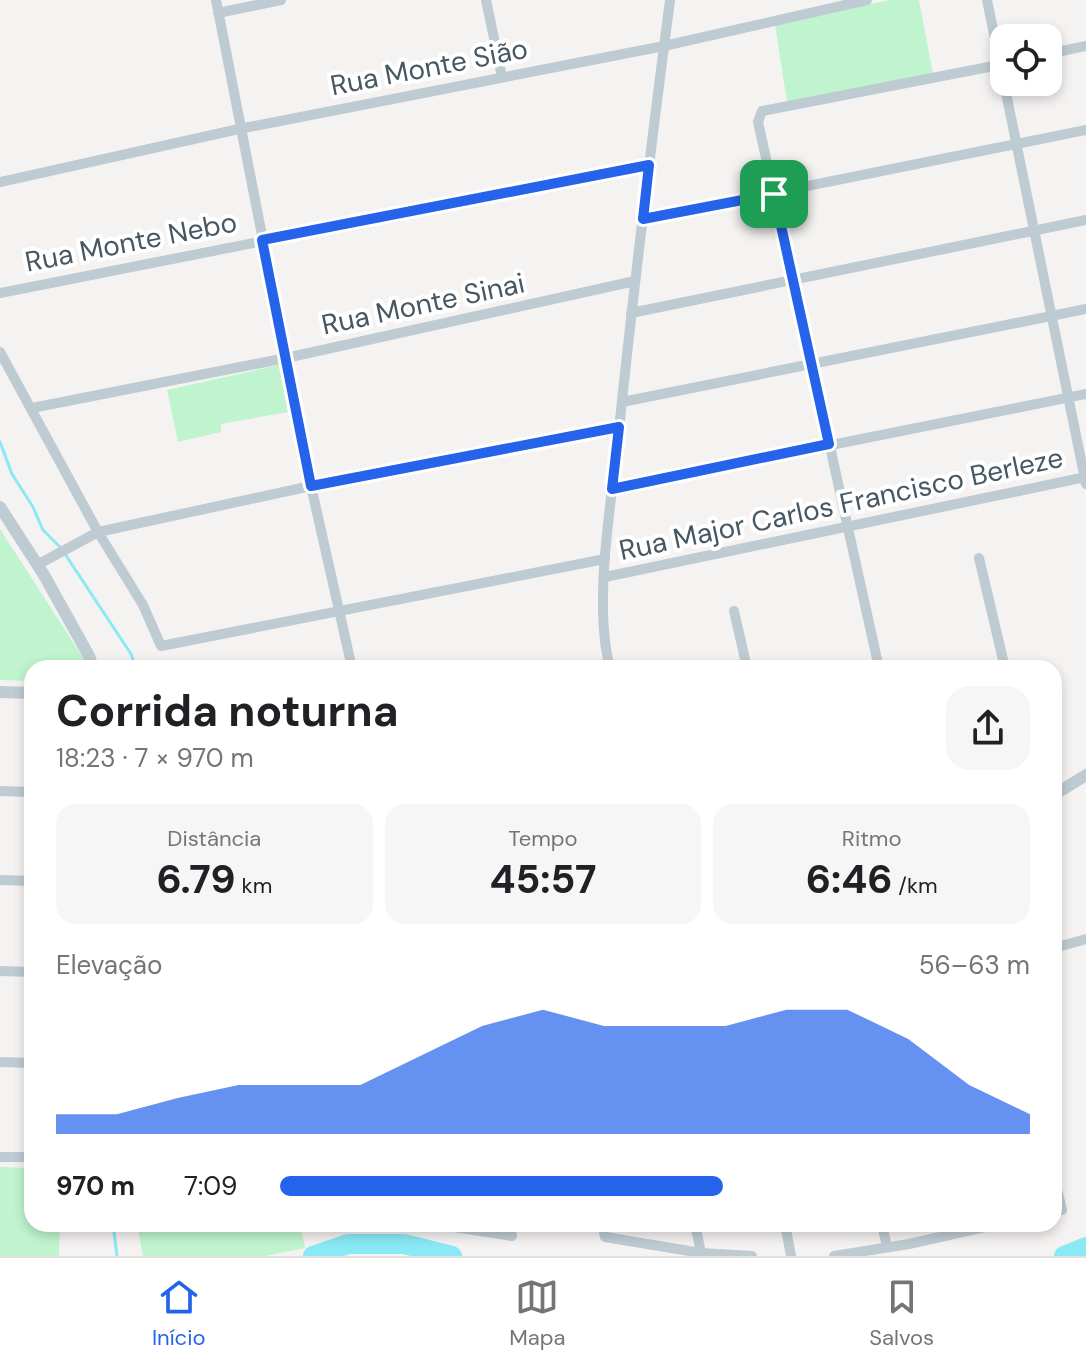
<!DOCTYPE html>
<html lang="pt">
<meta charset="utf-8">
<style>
:root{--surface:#fff;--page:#f6f6f6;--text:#202124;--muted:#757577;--line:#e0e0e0;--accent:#2563eb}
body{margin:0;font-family:"DM Sans",sans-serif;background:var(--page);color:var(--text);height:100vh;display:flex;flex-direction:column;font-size:30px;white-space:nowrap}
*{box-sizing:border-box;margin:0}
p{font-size:26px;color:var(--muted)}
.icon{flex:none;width:44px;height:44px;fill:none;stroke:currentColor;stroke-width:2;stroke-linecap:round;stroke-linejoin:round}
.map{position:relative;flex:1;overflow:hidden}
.panel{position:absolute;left:24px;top:660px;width:1038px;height:572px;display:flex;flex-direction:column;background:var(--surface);border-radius:24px;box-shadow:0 4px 12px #0003}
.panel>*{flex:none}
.buttons{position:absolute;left:990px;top:24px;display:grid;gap:16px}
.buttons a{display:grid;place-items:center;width:72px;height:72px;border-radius:16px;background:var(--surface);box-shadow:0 4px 12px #0003;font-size:40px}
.pin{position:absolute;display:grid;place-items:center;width:68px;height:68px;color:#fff;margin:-34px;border-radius:16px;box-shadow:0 4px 12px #0006}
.round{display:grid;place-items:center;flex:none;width:84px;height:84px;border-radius:24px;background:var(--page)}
.summary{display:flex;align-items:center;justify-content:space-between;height:136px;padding:0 32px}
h1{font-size:44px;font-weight:700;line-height:60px}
.figures{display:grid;grid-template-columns:repeat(3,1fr);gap:12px;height:136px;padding:8px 32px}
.figures div{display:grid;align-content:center;border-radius:20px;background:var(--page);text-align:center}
.figures b{font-size:40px;font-weight:700}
.figures small{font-size:22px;font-weight:400}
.figures p{font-size:22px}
.chart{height:224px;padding:16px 32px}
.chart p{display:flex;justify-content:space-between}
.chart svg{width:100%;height:144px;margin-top:8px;fill:var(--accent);opacity:.7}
ul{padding:0 32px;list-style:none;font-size:26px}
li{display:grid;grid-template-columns:128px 96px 1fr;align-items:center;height:60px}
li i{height:20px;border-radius:10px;background:var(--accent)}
.tabs{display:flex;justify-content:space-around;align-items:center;height:112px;border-top:2px solid var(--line);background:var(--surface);font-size:22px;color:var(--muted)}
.tabs a{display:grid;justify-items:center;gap:4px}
.tabs .selected{color:var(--accent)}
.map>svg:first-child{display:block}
</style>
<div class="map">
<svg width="1086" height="1256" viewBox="0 0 1086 1256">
<rect width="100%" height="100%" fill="#f5f2f2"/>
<path fill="#bff4ce" d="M 890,0 L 919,0 L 933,74 L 787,102 L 775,24 Z
M 279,365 L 288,412 L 221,424 L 221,432 L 178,442 L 167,390 Z
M 0,529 L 85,661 L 88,668 L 32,668 L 32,681 L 0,680 Z
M 0,1167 L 32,1168 L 32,1224 L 60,1224 L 59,1256 L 0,1256 Z
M 137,1224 L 300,1224 L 305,1248 L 265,1256 L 143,1256 Z"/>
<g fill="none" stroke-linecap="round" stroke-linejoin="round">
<path stroke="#89e9f4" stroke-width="3" d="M 0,442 L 12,474 L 33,507 L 43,530 L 61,548
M 65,554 L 131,654 L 136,668
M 113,1224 L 117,1256"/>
<path stroke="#89e9f4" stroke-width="20" d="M 313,1256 L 348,1244 L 404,1244 L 452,1256
M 1064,1256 L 1086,1247"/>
<path stroke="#bfcbd2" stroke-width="10" d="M 216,0 L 311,486 L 352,668
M 486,0 L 502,77
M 987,0 L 1086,484
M 218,13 L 281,0
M 1048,54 L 1086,46
M 0,182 L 239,129 L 664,46 L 867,0
M 643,219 L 1086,130
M 0,293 L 649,165
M 631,313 L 1086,220
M 0,352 L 98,532 L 143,605 L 161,646 L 605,559
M 622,402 L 1086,309
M 32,408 L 286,358 L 635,281
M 612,489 L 1086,394
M 979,558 L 1005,668
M 37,565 L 98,532 L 311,486 L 619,427
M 605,577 L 1086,477
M 734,611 L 747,668
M 610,668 C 593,604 611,506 618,439 C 633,293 651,146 670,0
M 879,668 L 758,122 L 762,111 L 1004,64
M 0,791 L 32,792
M 0,880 L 32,881
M 1054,948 L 1086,939
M 0,971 L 32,972
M 0,1062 L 32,1063
M 0,1157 L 32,1157
M 1054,1177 L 1062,1210 L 1054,1212
M 435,1224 L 512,1236 L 509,1224
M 602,1224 L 605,1237 L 701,1253 L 752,1256
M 695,1224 L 701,1253
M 785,1224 L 791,1256
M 882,1224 L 887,1247
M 834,1256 L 909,1244 L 998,1224"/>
<path stroke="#bfcbd2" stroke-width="12" d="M 0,507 L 44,575 L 89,656 L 93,668
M 0,692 L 32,693
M 1054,795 L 1086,775"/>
</g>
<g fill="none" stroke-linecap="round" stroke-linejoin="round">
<g stroke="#fff" stroke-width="16">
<path id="route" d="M 649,165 L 643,219 L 774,194 L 829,444 L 612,489 L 619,427 L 311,486 L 262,240 Z"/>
</g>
<use href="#route" stroke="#2563eb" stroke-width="10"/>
</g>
<g text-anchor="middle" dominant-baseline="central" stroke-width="8" stroke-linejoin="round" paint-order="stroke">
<g font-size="28" fill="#485862" stroke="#fff">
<text transform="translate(429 67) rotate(-11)">Rua Monte Sião</text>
<text transform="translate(131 242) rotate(-11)">Rua Monte Nebo</text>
<text transform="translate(423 304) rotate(-12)">Rua Monte Sinai</text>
<text transform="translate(841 504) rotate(-12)">Rua Major Carlos Francisco Berleze</text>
</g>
</g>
</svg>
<div class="buttons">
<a><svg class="icon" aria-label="locate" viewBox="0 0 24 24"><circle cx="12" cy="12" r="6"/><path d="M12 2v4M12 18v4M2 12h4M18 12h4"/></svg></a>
</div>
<div class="pin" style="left:774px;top:194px;background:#1e9e55"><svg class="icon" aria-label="arrive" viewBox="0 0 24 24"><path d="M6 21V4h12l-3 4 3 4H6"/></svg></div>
<section class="panel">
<div class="summary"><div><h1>Corrida noturna</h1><p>18:23 · 7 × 970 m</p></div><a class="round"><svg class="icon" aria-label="share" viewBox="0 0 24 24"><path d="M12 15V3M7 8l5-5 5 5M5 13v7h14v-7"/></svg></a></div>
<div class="figures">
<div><p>Distância</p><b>6.79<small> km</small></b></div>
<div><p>Tempo</p><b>45:57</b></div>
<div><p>Ritmo</p><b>6:46<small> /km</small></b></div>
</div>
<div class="chart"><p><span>Elevação</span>56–63 m</p>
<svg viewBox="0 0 160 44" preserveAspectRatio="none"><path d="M0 44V38L10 38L20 33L30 29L40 29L50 29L60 20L70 11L80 6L90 11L100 11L110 11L120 6L130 6L140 15L150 29L160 38V44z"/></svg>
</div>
<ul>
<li><b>970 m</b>7:09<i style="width:59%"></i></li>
</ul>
</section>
</div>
<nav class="tabs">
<a class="selected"><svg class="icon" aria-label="home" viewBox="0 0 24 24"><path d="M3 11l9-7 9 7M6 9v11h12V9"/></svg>Início</a>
<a><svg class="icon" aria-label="map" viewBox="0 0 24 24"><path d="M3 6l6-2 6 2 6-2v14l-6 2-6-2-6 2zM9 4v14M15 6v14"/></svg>Mapa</a>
<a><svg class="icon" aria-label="saved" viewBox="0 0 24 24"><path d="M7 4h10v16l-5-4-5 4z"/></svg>Salvos</a>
</nav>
